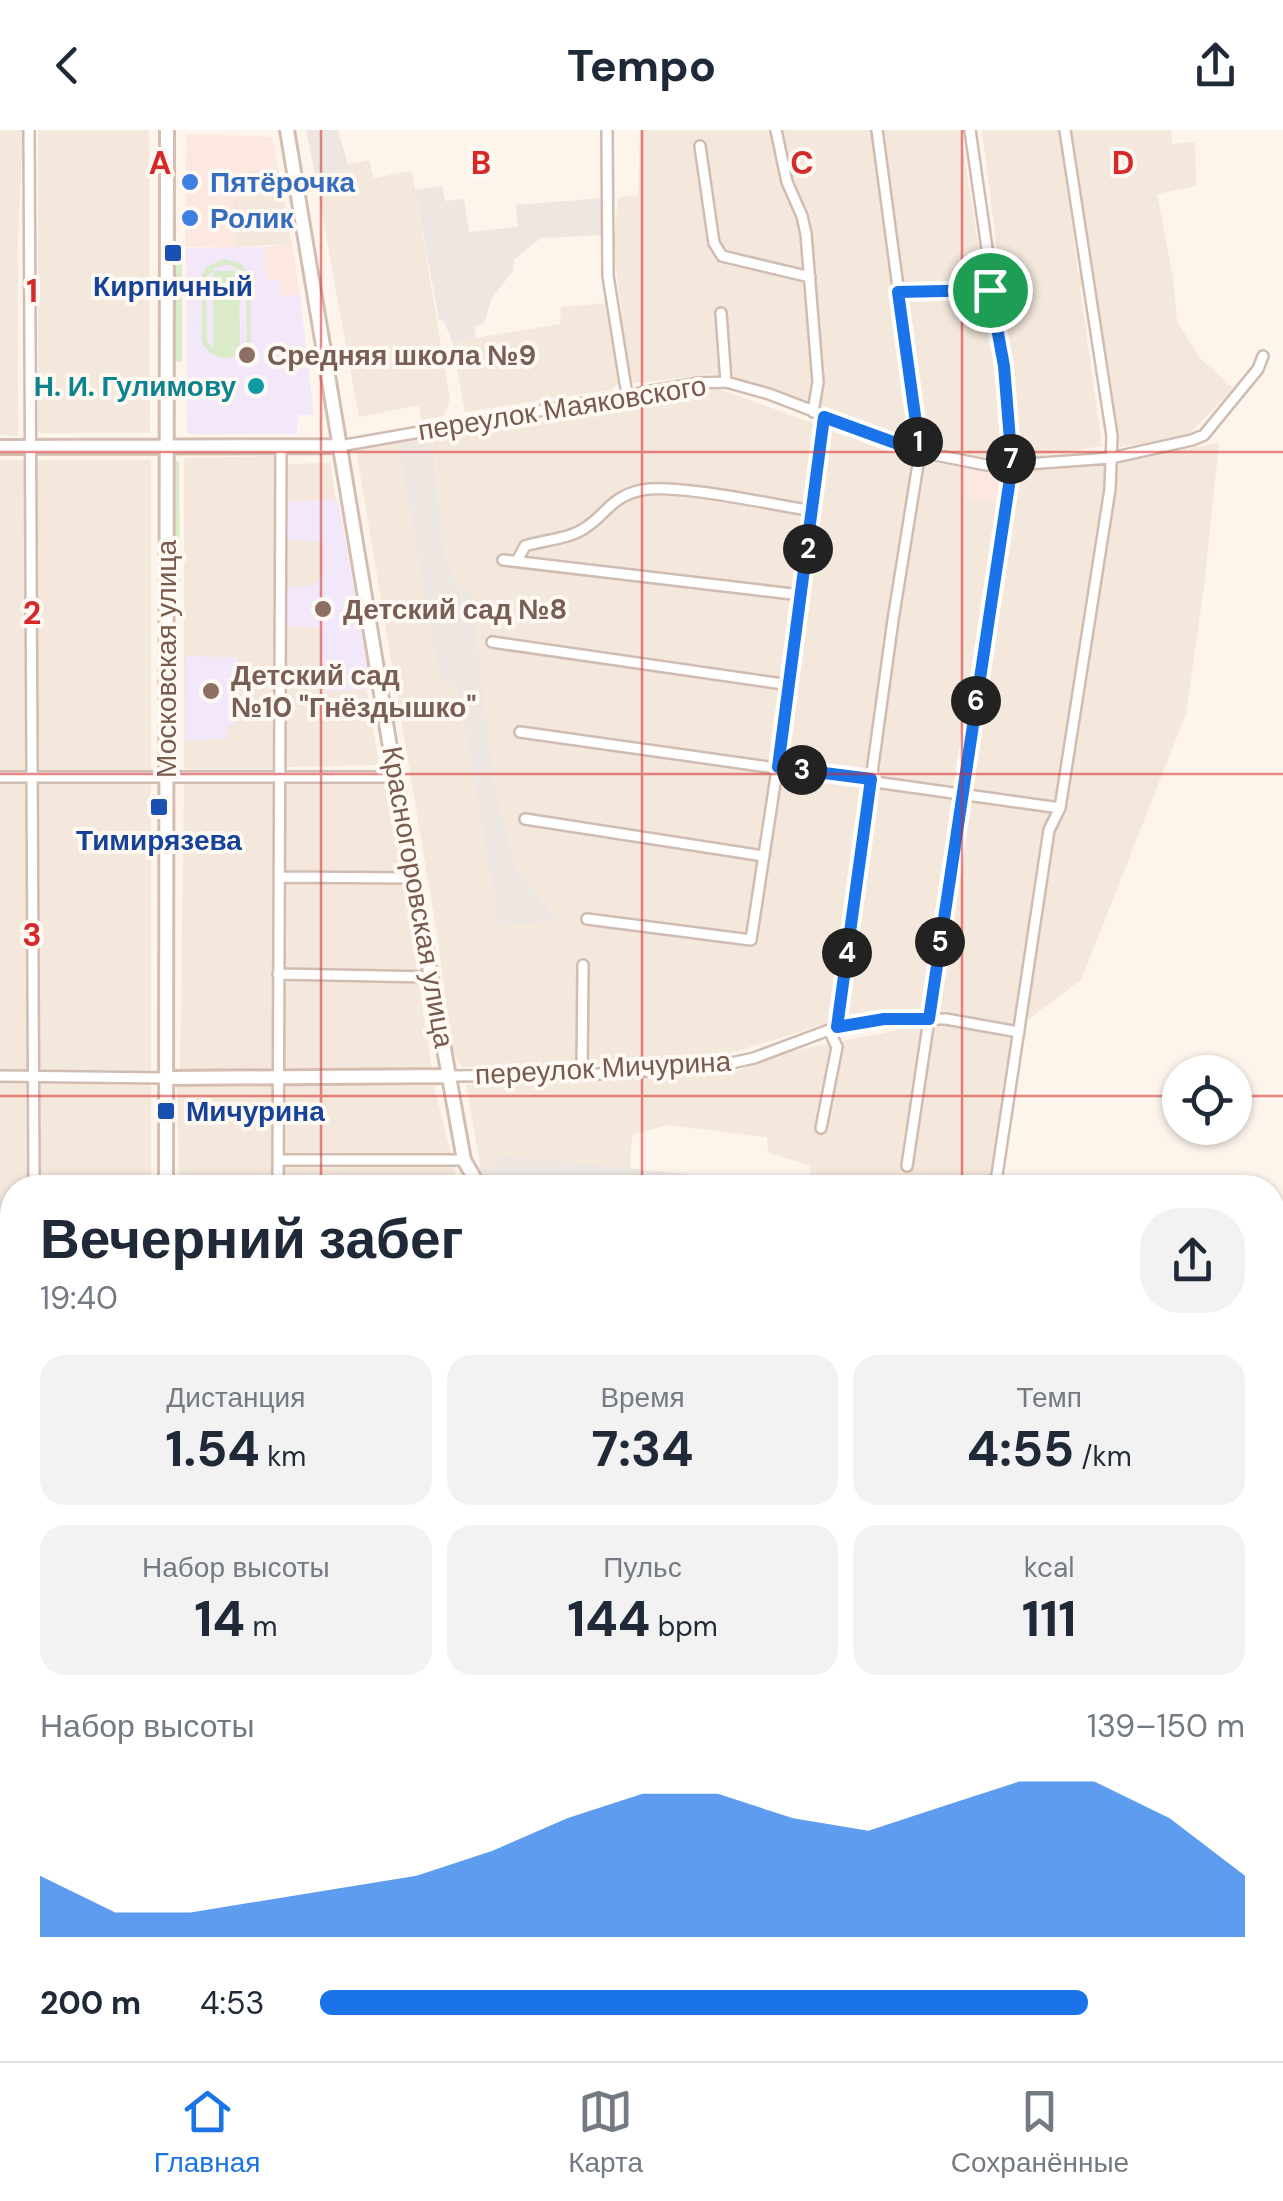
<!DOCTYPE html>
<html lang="ru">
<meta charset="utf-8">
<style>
:root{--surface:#fff;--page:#f2f2f3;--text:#1f2937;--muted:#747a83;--line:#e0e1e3;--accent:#1a73e8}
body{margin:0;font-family:"DM Sans",sans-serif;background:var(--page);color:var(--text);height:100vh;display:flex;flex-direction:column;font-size:38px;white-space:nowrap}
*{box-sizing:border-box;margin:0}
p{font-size:32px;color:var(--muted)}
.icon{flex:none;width:55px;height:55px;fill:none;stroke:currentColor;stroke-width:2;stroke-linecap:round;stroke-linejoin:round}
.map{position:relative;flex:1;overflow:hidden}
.panel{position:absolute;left:0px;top:1045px;width:1285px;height:888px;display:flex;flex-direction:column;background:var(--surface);border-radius:40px 40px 0 0;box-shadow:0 2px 8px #0004}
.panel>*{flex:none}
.buttons{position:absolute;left:1162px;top:925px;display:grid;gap:20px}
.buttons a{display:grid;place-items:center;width:90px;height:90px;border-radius:50%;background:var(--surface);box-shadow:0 2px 8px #0004;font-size:50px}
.pin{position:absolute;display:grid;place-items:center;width:85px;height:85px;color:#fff;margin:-42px;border:5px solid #fff;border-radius:50%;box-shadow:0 2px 10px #0007}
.km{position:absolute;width:50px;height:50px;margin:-25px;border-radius:50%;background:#222;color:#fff;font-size:28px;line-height:50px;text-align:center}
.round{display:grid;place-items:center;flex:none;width:105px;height:105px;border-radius:40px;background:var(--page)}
.head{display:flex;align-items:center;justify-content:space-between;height:170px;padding:0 40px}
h1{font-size:55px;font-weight:700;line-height:75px}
.stats{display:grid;grid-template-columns:repeat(3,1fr);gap:15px;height:170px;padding:10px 40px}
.stats div{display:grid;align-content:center;border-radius:25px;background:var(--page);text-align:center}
.stats b{font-size:50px;font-weight:700}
.stats small{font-size:28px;font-weight:400}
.stats p{font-size:28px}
.chart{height:280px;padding:20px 40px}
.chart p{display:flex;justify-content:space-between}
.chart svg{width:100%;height:180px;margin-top:10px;fill:var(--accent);opacity:.7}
ul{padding:0 40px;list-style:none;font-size:32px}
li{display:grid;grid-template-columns:160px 120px 1fr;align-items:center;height:75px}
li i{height:25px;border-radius:12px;background:var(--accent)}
header{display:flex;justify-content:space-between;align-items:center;height:130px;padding:0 40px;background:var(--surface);font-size:45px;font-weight:700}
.menu{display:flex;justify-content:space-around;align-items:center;height:140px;border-top:2px solid var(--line);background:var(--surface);font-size:28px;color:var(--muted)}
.menu a{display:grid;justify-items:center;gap:5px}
.menu .on{color:var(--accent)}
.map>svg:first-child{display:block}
</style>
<header><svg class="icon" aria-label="back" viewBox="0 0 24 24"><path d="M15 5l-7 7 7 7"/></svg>Tempo<svg class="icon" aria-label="share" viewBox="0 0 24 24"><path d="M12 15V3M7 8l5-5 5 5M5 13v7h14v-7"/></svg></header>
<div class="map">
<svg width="1283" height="1931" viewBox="0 0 1283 1931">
<rect width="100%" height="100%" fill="#fdf5ec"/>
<path fill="#f4e7db" d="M 0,0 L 23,0 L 18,108 L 18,306 L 0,305 Z
M 38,0 L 149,0 L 150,303 L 38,303 Z
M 640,0 L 872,0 L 911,304 L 907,308 L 819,279 L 770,258 L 711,244 L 630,254 L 613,115 L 618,68 L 638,65 Z
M 881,0 L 960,0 L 985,157 L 903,159 Z
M 982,0 L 1060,0 L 1078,143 L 1083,143 L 1084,156 L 1080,157 L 1102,316 L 1023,329 Z
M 1070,0 L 1171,0 L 1172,14 L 1195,11 L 1196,56 L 1157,64 L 1173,147 L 1177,191 L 1199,227 L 1233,258 L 1186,308 L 1120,317 L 1105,242 Z
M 369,30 L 374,48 L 412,41 L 450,269 L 444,286 L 421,290 L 419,275 L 359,287 L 315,45 L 348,39 L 347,34 Z
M 278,38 L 292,114 L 235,117 L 231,43 Z
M 986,164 L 1005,324 L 979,328 L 927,315 L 906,167 Z
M 607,173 L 619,253 L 611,260 L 465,282 L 452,212 L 560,194 L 561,177 Z
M 719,259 L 910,328 L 965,338 L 962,367 L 1010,374 L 1015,341 L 1099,334 L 1219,313 L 1205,449 L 1186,584 L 1081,850 L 1021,895 L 914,881 L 841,889 L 728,924 L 651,934 L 462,937 L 452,921 L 438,810 L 356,319 L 397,310 L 439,545 L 457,556 L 499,795 L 557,789 L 515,735 L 493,649 L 457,456 L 444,420 L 433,310 Z
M 276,326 L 276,639 L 184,639 L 184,328 Z
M 0,330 L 151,330 L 151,1057 L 12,1058 L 12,1477 L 0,1477 Z
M 330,333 L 379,635 L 285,637 L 287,334 Z
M 184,650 L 389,654 L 432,940 L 180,939 Z
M 939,892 L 1019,906 L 996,1053 L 951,1049 L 949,1057 L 853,1057 L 811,1046 L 809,1035 L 768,1023 L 767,1007 L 668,995 L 632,1005 L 630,1040 L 503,1026 L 481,1041 L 466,955 L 737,941 L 776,924 Z
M 177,953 L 434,956 L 459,1057 L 179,1057 Z
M 0,1500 L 12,1500 L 12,1553 L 0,1553 Z
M 177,1920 L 781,1920 L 779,1931 L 177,1931 Z
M 799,1920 L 917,1920 L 917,1931 L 797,1931 Z
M 944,1920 L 1016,1920 L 1016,1931 L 944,1931 Z"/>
<path fill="#fce7e1" d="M 186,4 L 272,7 L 278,38 L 231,44 L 235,117 L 185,117 Z
M 292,114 L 300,165 L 280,166 L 266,151 L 264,117 Z
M 965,338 L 1015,341 L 1011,374 L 962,367 Z
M 12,1899 L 12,1920 L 157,1920 L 157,1931 L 0,1931 Z"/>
<path fill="#ede6e1" d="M 306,0 L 338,0 L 349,39 L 315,45 Z
M 442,56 L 445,71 L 464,69 L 469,102 L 518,97 L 516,75 L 603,68 L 604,105 L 541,108 L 514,129 L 513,141 L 492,168 L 484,194 L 474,196 L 476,208 L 452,212 L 444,191 L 439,190 L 415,60 Z
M 432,304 L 444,420 L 457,456 L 470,459 L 493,649 L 515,735 L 557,790 L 499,796 L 457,556 L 439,546 L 397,310 Z
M 503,1026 L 687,1044 L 709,1057 L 492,1057 L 481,1041 Z"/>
<path fill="#f2e8fa" d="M 264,117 L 266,151 L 279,149 L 281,166 L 300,165 L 314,285 L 298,285 L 297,304 L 187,304 L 186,118 Z
M 338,369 L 372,559 L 321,562 L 321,498 L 287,496 L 287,462 L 291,456 L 314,456 L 323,442 L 323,412 L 287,410 L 287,372 Z
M 186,526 L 237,527 L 237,595 L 226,596 L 227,609 L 185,610 Z
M 0,1559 L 12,1559 L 12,1704 L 0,1704 Z"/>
<path fill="#daebca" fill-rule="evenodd" d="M 224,129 L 240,133 L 251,146 L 251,212 C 239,232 215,234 202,213 L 202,144 L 208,136 ZM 229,134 L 242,141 L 246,148 L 247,211 L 240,218 L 239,141 L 213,141 L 213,219 L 207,211 L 206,147 L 215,138 Z
M 182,131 L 182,232 L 174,231 L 174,136 Z
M 173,331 L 179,331 L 180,455 L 174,452 Z
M 0,1844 L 12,1848 L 12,1912 L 8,1912 L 4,1927 L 21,1931 L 0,1931 Z"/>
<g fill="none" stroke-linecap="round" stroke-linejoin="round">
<g stroke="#d0bcb1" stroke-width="14">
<path id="street" d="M 29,0 L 34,1058
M 607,0 L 608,146 L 627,265
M 776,0 L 787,52 L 802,86 L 806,104 L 818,252 L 813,282
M 700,16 L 714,113 L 722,126 L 810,147
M 898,162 L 991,161
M 721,183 L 726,252
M 340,316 L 698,253 L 726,252 L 769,264 L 920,322 L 986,335 L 1012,335 L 1111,328 L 1192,310 L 1204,305 L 1258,239 L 1263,226
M 518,429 L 525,416 C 544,410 569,409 585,398 C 608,383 610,367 642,360 C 675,353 775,375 813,381
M 503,430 L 801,465
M 492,512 L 790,555
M 520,602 L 1060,678
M 0,647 L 395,647
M 525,689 L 764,726
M 279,747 L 414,748
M 587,789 L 751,810 L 790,555 L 824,287
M 278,844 L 431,847
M 837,897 L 893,490 L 920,322 L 877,0
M 582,945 L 583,835
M 0,946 L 166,948
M 450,946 L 582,945 L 713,937 L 754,928 L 837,897 L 884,889 L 946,889 L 1019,902
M 821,998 L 837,917 L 829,900
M 278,1030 L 464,1030
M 907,1036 L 1012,335 L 1004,237 L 970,0
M 997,1045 L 1049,700 L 1060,678 L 1110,359 L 1112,306 L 1065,0
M 278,1058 L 281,317
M 401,1931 L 402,1920
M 585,1931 L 586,1920
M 788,1931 L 790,1920"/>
</g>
<g stroke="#d5beb1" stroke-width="18">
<path id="secondary" d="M 287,0 L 395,647 L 464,1030 L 480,1058
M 0,317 L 340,316
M 166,948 L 450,946
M 166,1058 L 167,0
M 0,1200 L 12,1200
M 0,1214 L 12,1214
M 0,1492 L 12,1492
M 163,1920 L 163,1931
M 927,1931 L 927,1920"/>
</g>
<use href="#street" stroke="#fff" stroke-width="9"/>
<use href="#secondary" stroke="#fff" stroke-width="12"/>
</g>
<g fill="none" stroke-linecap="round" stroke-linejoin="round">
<g stroke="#fff" stroke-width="20">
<path id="route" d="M 990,160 L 1004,236 L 1012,335 L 929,889 L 884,889 L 837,897 L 871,649 L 778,637 L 824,287 L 920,322 L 898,162 Z"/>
</g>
<use href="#route" stroke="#1a73e8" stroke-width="12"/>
</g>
<path fill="none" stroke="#d62828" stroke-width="2.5" stroke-opacity="0.55" d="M 321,0 L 321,1058M 642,0 L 642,1058M 962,0 L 962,1058M 0,322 L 1283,322M 0,644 L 1283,644M 0,966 L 1180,966M 1235,966 L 1283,966M 0,1287 L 12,1287M 1272,1287 L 1283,1287M 0,1609 L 12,1609M 1272,1609 L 1283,1609M 321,1920 L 321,1931M 642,1920 L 642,1931M 962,1920 L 962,1931"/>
<g fill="#3f7fe0" stroke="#fff9f3" stroke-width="4">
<circle cx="190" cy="52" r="10"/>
<circle cx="190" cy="88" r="10"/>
</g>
<g fill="#1a4fb4" stroke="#fff9f3" stroke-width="4">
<rect x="163" y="113" width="20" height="20" rx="5"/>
<rect x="149" y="667" width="20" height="20" rx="5"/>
<rect x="156" y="971" width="20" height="20" rx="5"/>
</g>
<g fill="#8d6e63" stroke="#fff9f3" stroke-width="4">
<circle cx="247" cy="225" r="10"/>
<circle cx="323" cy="479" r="10"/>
<circle cx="211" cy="561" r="10"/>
</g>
<circle fill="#0f9aa8" stroke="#fff9f3" stroke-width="4" cx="256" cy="256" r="10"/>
<g text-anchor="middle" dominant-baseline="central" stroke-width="8" stroke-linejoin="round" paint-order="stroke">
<g font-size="28" font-weight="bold" fill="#366cbe" stroke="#fff9f3" text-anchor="start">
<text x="210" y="52">Пятёрочка</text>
<text x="210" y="88">Ролик</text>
</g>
<g font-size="28" font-weight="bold" fill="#164399" stroke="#fff9f3">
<text x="173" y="156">Кирпичный</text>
<text x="159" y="710">Тимирязева</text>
<text x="186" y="981" text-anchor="start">Мичурина</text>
</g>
<g font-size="28" font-weight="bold" fill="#785e54" stroke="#fff9f3" text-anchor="start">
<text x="267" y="225">Средняя школа №9</text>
<text x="343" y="479">Детский сад №8</text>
<text x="231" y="545">Детский сад<tspan x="231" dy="32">№10 "Гнёздышко"</tspan></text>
</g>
<g font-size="28" font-weight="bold" fill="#0d838f" stroke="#fff9f3" text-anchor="end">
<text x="236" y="256">Н. И. Гулимову</text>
</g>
<g font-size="28" fill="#795a4e" stroke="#fff9f3">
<text transform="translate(562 278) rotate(-9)">переулок Маяковского</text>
<text transform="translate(166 529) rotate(-90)">Московская улица</text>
<text transform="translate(418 767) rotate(80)">Красногоровская улица</text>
<text transform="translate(603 938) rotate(-3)">переулок Мичурина</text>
</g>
</g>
<g font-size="32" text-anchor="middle" font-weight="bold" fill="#d62828" stroke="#fff9f3" stroke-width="8" stroke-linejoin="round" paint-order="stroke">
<text x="160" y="44">A</text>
<text x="481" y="44">B</text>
<text x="802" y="44">C</text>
<text x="1123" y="44">D</text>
<text x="32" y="172">1</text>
<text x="32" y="494">2</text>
<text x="32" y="816">3</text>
</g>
</svg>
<div class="buttons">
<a><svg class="icon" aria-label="locate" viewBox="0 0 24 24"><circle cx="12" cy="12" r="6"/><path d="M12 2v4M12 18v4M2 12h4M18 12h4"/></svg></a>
</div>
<div class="pin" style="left:990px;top:160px;background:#1e9e55"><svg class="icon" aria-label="arrive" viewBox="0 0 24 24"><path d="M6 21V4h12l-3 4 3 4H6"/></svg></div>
<b class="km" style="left:918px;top:312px">1</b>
<b class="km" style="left:808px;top:419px">2</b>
<b class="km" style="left:802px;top:640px">3</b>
<b class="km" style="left:847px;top:823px">4</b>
<b class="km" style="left:940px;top:812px">5</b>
<b class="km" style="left:976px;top:571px">6</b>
<b class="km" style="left:1011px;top:329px">7</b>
<section class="panel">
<div class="head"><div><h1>Вечерний забег</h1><p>19:40</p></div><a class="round"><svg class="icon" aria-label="share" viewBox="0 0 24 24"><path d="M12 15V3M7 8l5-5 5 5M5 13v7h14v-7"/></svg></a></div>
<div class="stats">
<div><p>Дистанция</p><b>1.54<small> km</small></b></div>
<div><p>Время</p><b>7:34</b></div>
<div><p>Темп</p><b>4:55<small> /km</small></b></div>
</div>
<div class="stats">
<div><p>Набор высоты</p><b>14<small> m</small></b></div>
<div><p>Пульс</p><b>144<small> bpm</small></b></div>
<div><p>kcal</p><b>111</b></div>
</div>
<div class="chart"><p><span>Набор высоты</span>139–150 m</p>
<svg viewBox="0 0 160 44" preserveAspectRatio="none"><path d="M0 44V29L10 38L20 38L30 35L40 32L50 29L60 23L70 15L80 9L90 9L100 15L110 18L120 12L130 6L140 6L150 15L160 29V44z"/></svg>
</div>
<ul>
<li><b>200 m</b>4:53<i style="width:83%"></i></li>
</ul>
</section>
</div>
<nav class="menu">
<a class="on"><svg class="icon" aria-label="home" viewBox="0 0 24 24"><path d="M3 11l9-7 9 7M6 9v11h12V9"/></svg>Главная</a>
<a><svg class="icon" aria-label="map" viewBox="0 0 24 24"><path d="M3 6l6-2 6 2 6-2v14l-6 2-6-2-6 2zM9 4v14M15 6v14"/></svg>Карта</a>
<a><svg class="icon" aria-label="saved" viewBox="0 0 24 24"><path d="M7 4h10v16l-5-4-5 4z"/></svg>Сохранённые</a>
</nav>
